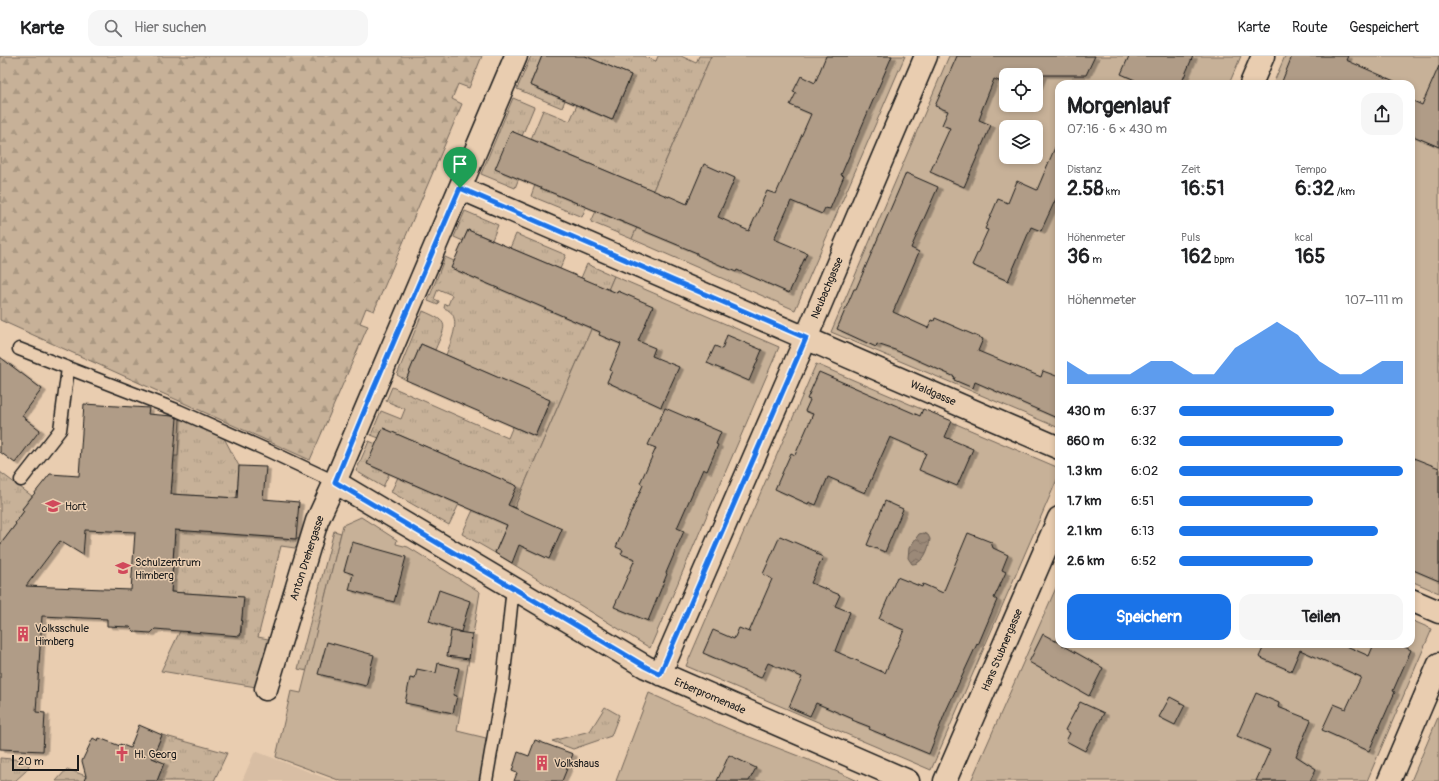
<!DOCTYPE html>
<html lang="de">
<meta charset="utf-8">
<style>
:root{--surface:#fff;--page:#f6f6f6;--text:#202124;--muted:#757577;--line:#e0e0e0;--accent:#1a73e8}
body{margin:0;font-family:Pangolin,sans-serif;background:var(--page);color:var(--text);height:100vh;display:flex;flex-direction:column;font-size:15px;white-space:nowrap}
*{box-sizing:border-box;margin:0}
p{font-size:13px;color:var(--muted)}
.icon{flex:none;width:22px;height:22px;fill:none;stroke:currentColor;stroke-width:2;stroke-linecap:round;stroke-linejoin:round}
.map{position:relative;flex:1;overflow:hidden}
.sheet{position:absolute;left:1055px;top:24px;width:360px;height:568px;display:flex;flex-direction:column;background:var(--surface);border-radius:12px;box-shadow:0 2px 6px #0003}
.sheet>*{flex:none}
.tools{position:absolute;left:999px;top:12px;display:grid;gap:8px}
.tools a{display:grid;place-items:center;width:44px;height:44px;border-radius:8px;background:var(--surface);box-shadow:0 2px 6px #0003;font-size:20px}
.scale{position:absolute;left:12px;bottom:10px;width:67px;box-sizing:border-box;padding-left:4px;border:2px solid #1c1c1c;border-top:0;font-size:11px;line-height:14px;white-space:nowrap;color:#1c1c1c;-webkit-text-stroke:3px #e9cdb0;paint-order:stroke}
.pin{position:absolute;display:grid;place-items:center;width:34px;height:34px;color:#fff;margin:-41px -17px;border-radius:50% 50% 50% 0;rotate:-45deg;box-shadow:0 0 4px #0007}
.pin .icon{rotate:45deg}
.round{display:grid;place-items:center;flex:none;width:42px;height:42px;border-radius:12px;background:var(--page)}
.head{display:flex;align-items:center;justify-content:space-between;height:68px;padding:0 12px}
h1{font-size:22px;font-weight:700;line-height:30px}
.stats{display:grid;grid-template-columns:repeat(3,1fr);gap:6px;height:68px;padding:4px 12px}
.stats div{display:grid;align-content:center}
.stats b{font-size:20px;font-weight:700}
.stats small{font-size:11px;font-weight:400}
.stats p{font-size:11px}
.chart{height:112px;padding:8px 12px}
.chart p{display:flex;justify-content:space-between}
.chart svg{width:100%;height:72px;margin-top:4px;fill:var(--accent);opacity:.7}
.action{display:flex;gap:8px;margin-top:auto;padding:8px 12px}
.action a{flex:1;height:46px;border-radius:12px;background:var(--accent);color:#fff;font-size:16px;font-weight:700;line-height:46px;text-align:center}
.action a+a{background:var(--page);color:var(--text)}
ul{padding:0 12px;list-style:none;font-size:13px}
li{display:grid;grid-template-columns:64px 48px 1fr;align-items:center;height:30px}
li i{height:10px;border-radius:5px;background:var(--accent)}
header{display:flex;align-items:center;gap:24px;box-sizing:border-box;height:56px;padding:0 20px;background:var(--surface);border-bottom:1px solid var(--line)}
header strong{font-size:19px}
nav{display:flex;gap:22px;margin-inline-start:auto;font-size:14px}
.search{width:280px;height:36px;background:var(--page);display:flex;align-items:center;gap:10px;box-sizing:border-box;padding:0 14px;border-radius:12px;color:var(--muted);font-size:15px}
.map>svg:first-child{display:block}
</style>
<header>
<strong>Karte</strong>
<div class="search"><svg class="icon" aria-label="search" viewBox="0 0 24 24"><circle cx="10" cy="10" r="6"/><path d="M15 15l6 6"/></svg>Hier suchen</div>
<nav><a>Karte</a><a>Route</a><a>Gespeichert</a></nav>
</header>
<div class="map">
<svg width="1439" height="725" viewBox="0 0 1439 725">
<defs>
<pattern id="grass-tufts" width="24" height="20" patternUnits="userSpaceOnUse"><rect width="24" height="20" fill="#c7b198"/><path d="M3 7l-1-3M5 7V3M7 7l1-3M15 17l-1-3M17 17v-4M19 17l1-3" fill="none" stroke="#aa9882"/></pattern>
<pattern id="forest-firs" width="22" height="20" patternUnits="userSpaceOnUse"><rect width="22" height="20" fill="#c7b198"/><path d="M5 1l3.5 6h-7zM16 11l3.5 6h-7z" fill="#aa9882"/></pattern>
<pattern id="water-waves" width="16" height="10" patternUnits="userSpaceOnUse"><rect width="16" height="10" fill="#9b8978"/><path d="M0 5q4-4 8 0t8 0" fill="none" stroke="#7e6f62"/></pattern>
<filter id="shadow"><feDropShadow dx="4.5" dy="2.5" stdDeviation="0" flood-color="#0004"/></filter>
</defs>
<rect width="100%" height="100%" fill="#e9cdb0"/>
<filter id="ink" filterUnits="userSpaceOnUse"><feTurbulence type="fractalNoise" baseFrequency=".025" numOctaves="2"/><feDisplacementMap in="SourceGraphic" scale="8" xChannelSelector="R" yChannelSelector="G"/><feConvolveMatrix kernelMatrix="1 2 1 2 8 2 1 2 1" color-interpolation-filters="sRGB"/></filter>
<g filter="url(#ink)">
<path fill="#d8bea4" d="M 255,695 L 320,720 L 335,725 L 242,725 Z"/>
<path fill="url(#grass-tufts)" stroke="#72665a" d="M 531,0 L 542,0 L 530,29 L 565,44 L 562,52 L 517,33 Z
M 585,0 L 643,0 L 656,5 L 658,0 L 681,0 L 696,7 L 699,0 L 711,0 L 632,183 L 591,166 L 596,155 L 626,168 L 642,130 L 531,83 L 543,54 L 570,65 L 577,49 L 612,64 L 631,19 Z
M 513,42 L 534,51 L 522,80 L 511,75 L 519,122 L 515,132 L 481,118 Z
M 535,129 L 586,151 L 582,161 L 531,140 Z
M 465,155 L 498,169 L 492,184 L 468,174 L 463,185 L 454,181 Z
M 516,178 L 566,199 L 560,213 L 510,192 Z
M 445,201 L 454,205 L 581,222 L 587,208 L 614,220 L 495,497 L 462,478 L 473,454 L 501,466 L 516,430 L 383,372 L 379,382 L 371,379 L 381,355 L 401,363 L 405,353 L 386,345 L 392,331 L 508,382 L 513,370 L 535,380 L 550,345 L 446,299 C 451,285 464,259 444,252 L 445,248 L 448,249 L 452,239 L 438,233 L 434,243 L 439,245 L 438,249 L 428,245 Z
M 423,255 C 451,267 446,268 435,294 L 421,288 L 406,324 L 397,319 Z
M 180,362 L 224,382 L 239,410 L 237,442 L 171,438 L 174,400 L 178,400 Z
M 369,385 L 376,388 L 389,418 L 383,431 L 356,415 Z
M 0,416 L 32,440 L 22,453 L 24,455 L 15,467 L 16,468 L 0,489 Z
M 398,421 L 459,448 L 449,469 L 391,436 Z
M 175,474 L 300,483 L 298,490 L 295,492 L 281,490 L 258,581 L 273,584 L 256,631 L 161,615 L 180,575 L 241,579 L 243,541 L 171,536 Z
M 334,475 L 341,477 L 307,615 L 298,613 Z
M 605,651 L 619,659 L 611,680 L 573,693 L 552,685 L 590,675 Z
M 162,679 L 227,697 L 214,725 L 157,725 L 164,707 L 152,702 Z
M 0,702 L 24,704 L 27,705 L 29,709 L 27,714 L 15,725 L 0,725 Z
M 67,713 L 86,720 L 84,725 L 56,725 Z"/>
<path fill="url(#forest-firs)" stroke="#72665a" d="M 0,0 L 482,0 L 469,32 L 458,28 L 452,43 L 462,48 L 374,255 L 366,252 L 360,267 L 368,270 L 310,404 L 0,264 Z"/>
<path fill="#c7b198" stroke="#72665a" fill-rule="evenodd" d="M 711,0 L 905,0 L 795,254 L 632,183 Z
M 949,0 L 1241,0 L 1229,28 L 1059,28 L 1059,372 L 831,276 ZM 1006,19 L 1036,19 L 1036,49 L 1006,49 ZM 1006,71 L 1036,71 L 1036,101 L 1006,101 Z
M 1285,0 L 1439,0 L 1439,537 L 1411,525 L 1411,28 L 1273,28 Z
M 614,220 L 779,291 L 650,592 L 495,497 Z
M 816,308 L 1059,412 L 1059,419 L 931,714 L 686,610 Z
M 361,461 L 397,484 L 396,488 L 408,491 L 480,536 L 457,675 L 486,682 L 482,719 L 480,725 L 341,725 L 276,701 L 291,635 L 301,637 L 343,469 Z
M 1059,525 L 1059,588 L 1411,588 L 1411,564 L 1432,573 L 1367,725 L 971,725 Z
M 649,637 L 729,673 L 824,710 L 858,725 L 616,725 Z
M 1439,659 L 1439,725 L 1411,725 Z"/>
<path fill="url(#water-waves)" stroke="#685d53" d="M 923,477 L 928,479 L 930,483 C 929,492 924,508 912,508 L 908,502 L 909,492 L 919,478 Z"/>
<path fill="#b09c87" stroke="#1c1c1c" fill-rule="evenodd" filter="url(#shadow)" d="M 542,0 L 585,0 L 631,19 L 612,64 L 530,29 Z
M 826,0 L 892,0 L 841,119 L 844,120 L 830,153 L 825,152 L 822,158 L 791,145 L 774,183 L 807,197 L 789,237 L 737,214 L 736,216 L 697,199 L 697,197 L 495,113 L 511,75 L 669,141 L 669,140 L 687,148 L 704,108 L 735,122 L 718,161 L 749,175 L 767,135 L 776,138 L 811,58 L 790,49 L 796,37 L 793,36 L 801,20 L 815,27 Z
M 957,0 L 1095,0 L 1086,19 L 1042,19 L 1036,35 L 1036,19 L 1006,19 L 1006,28 L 994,23 L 981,56 L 982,56 L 979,64 L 991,69 L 964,131 L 930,116 L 950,72 L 942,69 L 948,55 L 935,50 Z
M 1129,0 L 1193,0 L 1181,28 L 1133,28 L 1135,24 L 1121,18 Z
M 1292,0 L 1348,0 L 1346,4 L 1401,28 L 1281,28 Z
M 1439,10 L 1439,91 L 1411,79 L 1411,44 L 1422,49 Z
M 1059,82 L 1059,136 L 1041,175 L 1031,171 L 1008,225 L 972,209 L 988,174 L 985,173 L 998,143 L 1008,147 L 1017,125 L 1037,134 Z
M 906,117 L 938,131 L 911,192 L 919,196 L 893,256 L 928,272 L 931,264 L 934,265 L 935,262 L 983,283 L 978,295 L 1041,321 L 1043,315 L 1059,321 L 1059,363 L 975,326 L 973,332 L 954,324 L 955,321 L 895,294 L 877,288 L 876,291 L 837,273 L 854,233 L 856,233 Z
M 468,174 L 617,237 L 618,235 L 653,250 L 638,285 L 655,292 L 652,300 L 679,311 L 661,351 L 607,326 L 612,315 L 610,314 L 621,288 L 599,279 L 600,276 L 451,212 Z
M 727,279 L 762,294 L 749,325 L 707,307 L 715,290 L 722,293 Z
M 421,288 L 550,344 L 535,380 L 406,324 Z
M 0,301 L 42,333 L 22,360 L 40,374 L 15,407 L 0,396 Z
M 819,316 L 920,360 L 923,353 L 952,365 L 945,381 L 973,393 L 957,430 L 919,414 L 926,397 L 890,381 L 865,437 L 828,421 L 816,449 L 809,446 L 808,448 L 775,433 L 791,397 L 795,399 L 813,358 L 805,355 L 810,344 L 807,343 Z
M 84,348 L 149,352 L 148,358 L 172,360 L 177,362 L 171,438 L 237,442 L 239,410 L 266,411 L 263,443 L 299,446 L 296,483 L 175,474 L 171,536 L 244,541 L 240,580 L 155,573 L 151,577 L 135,576 L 130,571 L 107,570 L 107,563 L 42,560 L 36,656 L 45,657 L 43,695 L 0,693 L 0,489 L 16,468 L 15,467 L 24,455 L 22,453 L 50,418 L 79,420 ZM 85,474 L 135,476 L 131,534 L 26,530 L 60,485 L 83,499 Z
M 665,352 L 721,376 L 716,388 L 718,389 L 707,415 L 703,413 L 677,472 L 684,475 L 666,517 L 667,518 L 648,565 L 614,551 L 635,503 L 621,498 L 623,494 L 616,491 L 643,429 L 640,427 L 656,392 L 648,389 Z
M 383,372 L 517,430 L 508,449 L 562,473 L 549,503 L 519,489 L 512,507 L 495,497 L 507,469 L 367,408 Z
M 1411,401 L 1439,412 L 1439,525 L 1411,513 Z
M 885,445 L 903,453 L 885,496 L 867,489 Z
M 968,477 L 991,486 L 993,492 L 1008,499 L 1002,514 L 1006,516 L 994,542 L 997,544 L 978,589 L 977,588 L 945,657 L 929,698 L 869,673 L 870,671 L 852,664 L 853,663 L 816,647 L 810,660 L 789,651 L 802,621 L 768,607 L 761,622 L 703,597 L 713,574 L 734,583 L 739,572 L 749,576 L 772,523 L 763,518 L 780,480 L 817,496 L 816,498 L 823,501 L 811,527 L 840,539 L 835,550 L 850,556 L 835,595 L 885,617 L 904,574 L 879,563 L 897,521 L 922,531 L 923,528 L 943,537 Z
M 352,486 L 406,501 L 394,546 L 349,534 L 353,518 L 344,515 Z
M 439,534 L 470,545 L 461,576 L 429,565 Z
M 451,575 L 472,578 L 469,603 L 447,600 Z
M 1043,578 L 1103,612 L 1089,640 L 1029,606 Z
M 327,586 L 374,599 L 366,630 L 318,618 Z
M 1265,588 L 1342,588 L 1369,600 L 1374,588 L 1398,588 L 1411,594 L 1393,635 L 1395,636 L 1369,695 L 1322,674 L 1334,648 L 1346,653 L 1361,621 L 1300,594 L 1291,615 L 1259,601 Z
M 438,607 L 459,612 L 453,639 L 457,640 L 453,657 L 405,647 L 410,622 L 415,623 L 417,613 L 436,617 Z
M 1256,637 L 1279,647 L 1278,651 L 1311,664 L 1296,700 L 1316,713 L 1310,725 L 1256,725 L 1270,694 L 1237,680 Z
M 1170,641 L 1185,649 L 1175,669 L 1159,661 Z
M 1080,646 L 1104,657 L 1085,695 L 1066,685 L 1070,677 L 1065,674 Z
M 139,669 L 162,679 L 152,702 L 164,707 L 157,725 L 84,725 L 86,720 L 82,705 L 93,682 L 98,685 L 99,682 L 120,690 L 120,688 L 130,692 Z
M 535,684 L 573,698 L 562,725 L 514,725 L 517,717 L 512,715 L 518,696 L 529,700 Z
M 729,699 L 756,712 L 749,725 L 717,725 Z"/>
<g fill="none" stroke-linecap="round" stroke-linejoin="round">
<g stroke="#1c1c1c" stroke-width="15">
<path id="service" d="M 19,293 L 179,355 L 269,395 L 335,426
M 21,424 L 60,374 L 68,312
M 486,725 L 503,627 L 513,531"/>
</g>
<g stroke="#1c1c1c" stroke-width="25">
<path id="minor" d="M 1251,28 L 1263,0
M 460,132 L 1059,392
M 335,426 L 646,611 L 908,725
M 1411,544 L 1439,556
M 660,618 L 806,282 L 926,0
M 266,633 L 317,465 L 335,426 L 516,0
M 945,725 L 1059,462
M 1389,725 L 1439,608"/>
</g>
<use href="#service" stroke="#e9cdb0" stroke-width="12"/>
<use href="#minor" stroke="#e9cdb0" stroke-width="22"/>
</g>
</g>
<g fill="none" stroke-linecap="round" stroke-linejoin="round" filter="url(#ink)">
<g stroke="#fff" stroke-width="8">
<path id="route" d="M 460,132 L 806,282 L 660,618 L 646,611 L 335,426 L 373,334 Z"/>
</g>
<use href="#route" stroke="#1a73e8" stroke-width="5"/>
</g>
<defs>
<g id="school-bare" transform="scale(1.2)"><path d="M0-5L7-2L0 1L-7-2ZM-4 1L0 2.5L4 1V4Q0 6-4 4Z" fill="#d1495b" stroke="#e9cdb0" stroke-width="2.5" paint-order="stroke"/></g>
<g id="building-bare" transform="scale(1.2)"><path d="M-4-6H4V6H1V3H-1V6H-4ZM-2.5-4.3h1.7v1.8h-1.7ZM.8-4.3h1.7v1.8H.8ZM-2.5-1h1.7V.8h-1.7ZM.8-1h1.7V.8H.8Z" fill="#d1495b" stroke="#e9cdb0" stroke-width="2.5" paint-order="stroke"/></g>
<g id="church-bare" transform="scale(1.2)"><path d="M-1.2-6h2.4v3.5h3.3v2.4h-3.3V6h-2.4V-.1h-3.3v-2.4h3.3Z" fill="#d1495b" stroke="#e9cdb0" stroke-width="2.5" paint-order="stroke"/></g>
</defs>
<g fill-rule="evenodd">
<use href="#school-bare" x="53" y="450"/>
<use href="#school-bare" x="123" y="512"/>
<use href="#building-bare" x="23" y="578"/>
<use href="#church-bare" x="122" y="698"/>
<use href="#building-bare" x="542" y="707"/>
</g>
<g text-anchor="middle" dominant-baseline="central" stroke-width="3" stroke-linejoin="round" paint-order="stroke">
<g font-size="11" fill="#1c1c1c" stroke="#e9cdb0">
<text transform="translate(827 232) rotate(-67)">Neubachgasse</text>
<text transform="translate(933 337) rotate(23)">Waldgasse</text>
<text transform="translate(307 502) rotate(-72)">Anton Drehergasse</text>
<text transform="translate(1002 594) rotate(-67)">Hans Stubnergasse</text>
<text transform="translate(710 640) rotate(23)">Erberpromenade</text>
</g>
<g font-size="11" fill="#1c1c1c" stroke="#e9cdb0" text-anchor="start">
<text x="65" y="450">Hort</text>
<text x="135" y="506">Schulzentrum<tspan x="135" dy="13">Himberg</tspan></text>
<text x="35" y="572">Volksschule<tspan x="35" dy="13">Himberg</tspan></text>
<text x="134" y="698">Hl. Georg</text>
<text x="554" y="707">Volkshaus</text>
</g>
</g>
</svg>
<div class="tools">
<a><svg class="icon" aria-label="locate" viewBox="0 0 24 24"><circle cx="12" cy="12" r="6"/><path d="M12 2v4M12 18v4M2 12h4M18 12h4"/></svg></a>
<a><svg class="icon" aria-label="layers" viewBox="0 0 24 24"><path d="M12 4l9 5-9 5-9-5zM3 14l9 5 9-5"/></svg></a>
</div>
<div class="scale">20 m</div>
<div class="pin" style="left:460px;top:132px;background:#1e9e55"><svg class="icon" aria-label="arrive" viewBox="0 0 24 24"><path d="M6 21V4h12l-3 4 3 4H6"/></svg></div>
<section class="sheet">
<div class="head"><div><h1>Morgenlauf</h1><p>07:16 · 6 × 430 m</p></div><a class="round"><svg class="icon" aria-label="share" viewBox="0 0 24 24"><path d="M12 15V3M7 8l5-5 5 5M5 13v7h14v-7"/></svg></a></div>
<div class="stats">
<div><p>Distanz</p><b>2.58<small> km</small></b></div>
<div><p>Zeit</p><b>16:51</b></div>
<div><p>Tempo</p><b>6:32<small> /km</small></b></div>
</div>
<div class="stats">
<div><p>Höhenmeter</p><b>36<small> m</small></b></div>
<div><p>Puls</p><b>162<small> bpm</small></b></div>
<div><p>kcal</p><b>165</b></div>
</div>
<div class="chart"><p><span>Höhenmeter</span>107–111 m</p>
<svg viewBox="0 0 160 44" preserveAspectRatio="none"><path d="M0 44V30L10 38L20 38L30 38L40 30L50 30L60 38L70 38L80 22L90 14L100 6L110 14L120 30L130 38L140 38L150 30L160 30V44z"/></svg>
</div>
<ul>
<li><b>430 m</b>6:37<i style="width:69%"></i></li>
<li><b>860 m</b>6:32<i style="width:73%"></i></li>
<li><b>1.3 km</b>6:02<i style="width:100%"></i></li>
<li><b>1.7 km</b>6:51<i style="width:60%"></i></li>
<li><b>2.1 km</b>6:13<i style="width:89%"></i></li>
<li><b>2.6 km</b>6:52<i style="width:60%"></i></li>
</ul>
<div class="action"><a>Speichern</a><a>Teilen</a></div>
</section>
</div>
